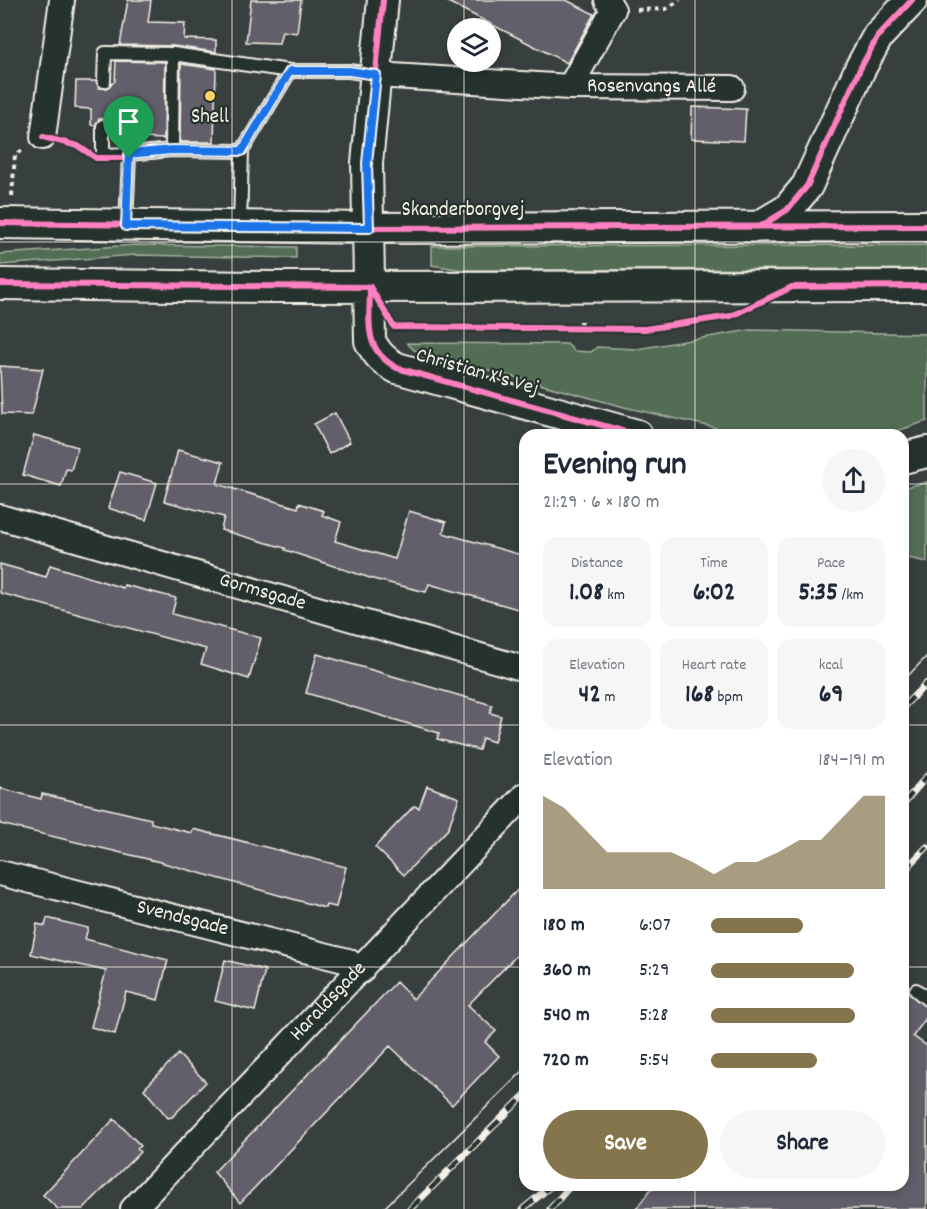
<!DOCTYPE html>
<meta charset="utf-8">
<style>
:root{--surface:#fff;--page:#f6f6f7;--text:#1f2937;--muted:#747a83;--accent:#84754c}
body{margin:0;font-family:Dekko,sans-serif;background:var(--page);color:var(--text);height:100vh;display:flex;flex-direction:column;font-size:22px;white-space:nowrap}
*{box-sizing:border-box;margin:0}
p{font-size:20px;color:var(--muted)}
.icon{flex:none;width:33px;height:33px;fill:none;stroke:currentColor;stroke-width:2;stroke-linecap:round;stroke-linejoin:round}
.map{position:relative;flex:1;overflow:hidden}
.details{position:absolute;left:519px;top:429px;width:390px;height:762px;display:flex;flex-direction:column;background:var(--surface);border-radius:18px;box-shadow:0 3px 9px #0003}
.details>*{flex:none}
.controls{position:absolute;left:447px;top:18px;display:grid;gap:12px}
.controls a{display:grid;place-items:center;width:54px;height:54px;border-radius:50%;background:var(--surface);box-shadow:0 3px 9px #0003;font-size:30px}
.pin{position:absolute;display:grid;place-items:center;width:51px;height:51px;color:#fff;margin:-62px -26px;border-radius:50% 50% 50% 0;rotate:-45deg;box-shadow:0 0 6px #0007}
.pin .icon{rotate:45deg}
.round{display:grid;place-items:center;flex:none;width:63px;height:63px;border-radius:32px;background:var(--page)}
.head{display:flex;align-items:center;justify-content:space-between;height:102px;padding:0 24px}
h1{font-size:33px;font-weight:700;line-height:45px}
.figures{display:grid;grid-template-columns:repeat(3,1fr);gap:9px;height:102px;padding:6px 24px}
.figures div{display:grid;align-content:center;border-radius:15px;background:var(--page);text-align:center}
.figures b{font-size:26px;font-weight:700}
.figures small{font-size:16px;font-weight:400}
.figures p{font-size:16px}
.chart{height:168px;padding:12px 24px}
.chart p{display:flex;justify-content:space-between}
.chart svg{width:100%;height:108px;margin-top:6px;fill:var(--accent);opacity:.7}
.action{display:flex;gap:12px;margin-top:auto;padding:12px 24px}
.action a{flex:1;height:69px;border-radius:36px;background:var(--accent);color:#fff;font-size:24px;font-weight:700;line-height:69px;text-align:center}
.action a+a{background:var(--page);color:var(--text)}
ul{padding:0 24px;list-style:none;font-size:20px}
li{display:grid;grid-template-columns:96px 72px 1fr;align-items:center;height:45px}
li i{height:15px;border-radius:8px;background:var(--accent)}
.map>svg:first-child{display:block}
</style>
<div class="map">
<svg width="927" height="1209" viewBox="0 0 927 1209">
<rect width="100%" height="100%" fill="#38403f"/>
<filter id="ink" filterUnits="userSpaceOnUse"><feTurbulence type="fractalNoise" baseFrequency=".0167" numOctaves="2"/><feDisplacementMap in="SourceGraphic" scale="12" xChannelSelector="R" yChannelSelector="G"/><feConvolveMatrix kernelMatrix="1 2 1 2 8 2 1 2 1" color-interpolation-filters="sRGB"/></filter>
<g filter="url(#ink)">
<path fill="#526d54" stroke="#a3af9e" stroke-width="1.5" d="M 136,245 L 296,247 L 296,258 L 136,255 L 0,265 L 0,254 Z
M 927,245 L 927,269 L 463,270 L 432,265 L 432,246 Z
M 750,330 L 927,334 L 927,421 L 885,435 L 748,435 L 624,407 L 414,350 L 407,343 L 567,344 L 574,351 L 591,352 L 597,347 L 637,349 Z
M 927,482 L 927,562 L 903,557 L 903,488 Z"/>
<path fill="#635f6a" stroke="#f4f1e8" stroke-width="1.5" d="M 128,0 L 151,0 L 148,22 L 185,23 L 184,39 L 216,40 L 216,52 L 173,46 L 120,45 Z
M 251,0 L 301,0 L 297,33 L 282,31 L 279,43 L 246,42 Z
M 444,0 L 566,0 L 594,14 L 567,63 Z
M 116,61 L 165,62 L 164,139 L 114,137 L 114,126 L 108,119 L 99,119 L 95,126 L 91,125 L 91,109 L 75,108 L 76,81 L 96,81 L 99,88 L 107,88 L 115,81 Z
M 181,64 L 216,69 L 214,142 L 180,142 Z
M 692,107 L 746,109 L 744,141 L 691,139 Z
M 0,366 L 43,369 L 32,415 L 2,414 Z
M 335,413 L 350,442 L 329,454 L 314,424 Z
M 34,435 L 78,447 L 71,470 L 66,469 L 61,486 L 23,475 Z
M 178,450 L 223,462 L 217,484 L 298,508 L 299,503 L 324,511 L 322,515 L 341,522 L 335,541 L 395,559 L 409,511 L 446,522 L 443,533 L 525,556 L 525,611 L 429,584 L 426,592 L 373,579 L 285,550 L 285,548 L 221,530 L 224,517 L 164,501 Z
M 120,472 L 157,483 L 146,520 L 108,508 Z
M 0,564 L 46,577 L 50,565 L 123,588 L 124,585 L 176,598 L 172,614 L 261,638 L 249,679 L 201,664 L 206,649 L 0,593 Z
M 317,654 L 492,705 L 490,713 L 501,716 L 494,742 L 482,738 L 479,750 L 437,739 L 439,733 L 306,693 Z
M 427,786 L 459,798 L 448,829 L 404,875 L 375,847 L 414,806 L 419,808 Z
M 0,788 L 41,799 L 42,794 L 113,810 L 151,819 L 151,823 L 192,833 L 193,829 L 346,867 L 336,907 L 326,905 L 325,908 L 160,862 L 0,824 Z
M 525,882 L 525,947 L 468,1005 L 496,1031 L 485,1042 L 499,1056 L 452,1105 L 390,1046 L 240,1203 L 214,1172 L 396,982 L 413,999 Z
M 47,918 L 88,928 L 85,939 L 168,960 L 158,1000 L 126,992 L 115,1034 L 91,1027 L 106,971 L 31,954 L 37,924 L 45,926 Z
M 225,960 L 265,970 L 255,1011 L 215,1001 Z
M 903,988 L 927,1007 L 927,1017 L 913,1036 L 927,1046 L 927,1209 L 636,1209 L 654,1185 L 903,1185 Z
M 178,1054 L 206,1082 L 172,1117 L 168,1118 L 144,1089 Z
M 114,1119 L 141,1146 L 137,1149 L 140,1152 L 83,1209 L 58,1209 L 43,1195 Z"/>
<g fill="none" stroke-linecap="round" stroke-linejoin="round">
<g stroke="#f4f1e8" stroke-width="16">
<path id="service" d="M 104,81 L 105,53 L 173,54
M 103,126 L 103,155 L 129,154
M 172,150 L 242,151
M 240,225 L 242,151 L 290,71 L 349,71 L 376,75
M 126,226 L 129,154 L 172,150 L 173,54 L 290,71
M 916,990 L 927,999"/>
</g>
<g stroke="#f4f1e8" stroke-width="28">
<g id="minor">
<path id="s1" d="M 376,75 L 570,87 L 732,88"/>
<path d="M 570,87 L 613,10 L 607,0"/>
<path d="M 43,137 L 62,0"/>
<path id="s2" d="M 0,517 L 525,669"/>
<path id="s3" d="M 0,873 L 348,961 L 361,971"/>
<path id="s4" d="M 133,1209 L 525,795"/>
</g>
</g>
<g stroke="#f4f1e8" stroke-width="34">
<path id="tertiary" d="M 383,0 L 367,163 L 370,341 C 377,354 383,361 397,368 L 637,435
M 0,223 L 368,228 L 927,226
M 758,227 L 787,210 L 807,186 L 860,69 L 878,36 L 912,0
M 0,284 L 273,287 L 927,286
M 903,458 L 927,452"/>
</g>
<path stroke="#f4f1e8" stroke-width="4" stroke-dasharray="4.5 4.5" stroke-linecap="butt" d="M 637,10 L 666,9 L 680,0
M 12,196 L 15,155 L 23,150
M 581,321 L 581,328"/>
<use href="#service" stroke="#26332d" stroke-width="12"/>
<use href="#minor" stroke="#26332d" stroke-width="24"/>
<use href="#tertiary" stroke="#26332d" stroke-width="30"/>
<path stroke="#f4f1e8" stroke-width="1.5" d="M 903,681 L 927,656
M 383,1209 L 525,1069"/>
<g stroke="#f4f1e8" stroke-width="7">
<path id="rail" d="M 903,707 L 927,683
M 903,804 L 927,776
M 903,872 L 927,847
M 410,1209 L 525,1095
M 523,1209 L 552,1185
M 550,1209 L 571,1185"/>
</g>
<use href="#rail" stroke="#26332d" stroke-width="4.5" stroke-dasharray="14" stroke-linecap="butt"/>
<g stroke="#26332d" stroke-width="10">
<path id="cycleway" d="M 43,137 L 78,146 L 96,158 L 129,158
M 0,223 L 368,228 L 927,226
M 761,226 L 787,210 L 807,186 L 860,69 L 878,36 L 912,0
M 368,228 L 367,163 L 383,0
M 0,284 L 370,287
M 370,287 L 394,327 L 645,329 L 731,316 L 792,287 L 927,286
M 370,287 C 370,322 362,349 397,368 L 637,435"/>
</g>
<use href="#cycleway" stroke="#ff80c0" stroke-width="6"/>
</g>
</g>
<g fill="none" stroke-linecap="round" stroke-linejoin="round" filter="url(#ink)">
<g stroke="#fff" stroke-width="12">
<path id="route" d="M 290,71 L 349,71 L 376,75 L 367,163 L 369,228 L 126,226 L 129,154 L 172,150 L 242,151 Z"/>
</g>
<use href="#route" stroke="#1a73e8" stroke-width="8"/>
</g>
<path fill="none" stroke="#f4f1e8" stroke-width="1.5" stroke-opacity="0.55" d="M 232,0 L 232,1209M 464,0 L 464,28M 695,0 L 695,435M 464,62 L 464,1209M 0,242 L 927,242M 0,484 L 525,484M 903,484 L 927,484M 0,725 L 525,725M 903,725 L 927,725M 0,967 L 525,967M 903,967 L 927,967M 695,1185 L 695,1209"/>
<circle fill="#ffd166" stroke="#26332d" stroke-width="2" cx="210" cy="96" r="6"/>
<g text-anchor="middle" dominant-baseline="central" stroke-width="4.5" stroke-linejoin="round" paint-order="stroke">
<g font-size="21" fill="#f4f1e8" stroke="#26332d">
<text stroke="none"><textPath href="#s1" startOffset="276">Rosenvangs Allé</textPath></text>
<text x="463" y="211">Skanderborgvej</text>
<text transform="translate(477 373) rotate(16)">Christian X's Vej</text>
<text stroke="none"><textPath href="#s2" startOffset="273">Gormsgade</textPath></text>
<text stroke="none"><textPath href="#s3" startOffset="188">Svendsgade</textPath></text>
<text stroke="none"><textPath href="#s4" startOffset="285">Haraldsgade</textPath></text>
</g>
<g font-size="21" fill="#f4f1e8" stroke="#26332d">
<text x="210" y="118">Shell</text>
</g>
</g>
</svg>
<div class="controls">
<a><svg class="icon" aria-label="layers" viewBox="0 0 24 24"><path d="M12 4l9 5-9 5-9-5zM3 14l9 5 9-5"/></svg></a>
</div>
<div class="pin" style="left:129px;top:158px;background:#1e9e55"><svg class="icon" aria-label="arrive" viewBox="0 0 24 24"><path d="M6 21V4h12l-3 4 3 4H6"/></svg></div>
<section class="details">
<div class="head"><div><h1>Evening run</h1><p>21:29 · 6 × 180 m</p></div><a class="round"><svg class="icon" aria-label="share" viewBox="0 0 24 24"><path d="M12 15V3M7 8l5-5 5 5M5 13v7h14v-7"/></svg></a></div>
<div class="figures">
<div><p>Distance</p><b>1.08<small> km</small></b></div>
<div><p>Time</p><b>6:02</b></div>
<div><p>Pace</p><b>5:35<small> /km</small></b></div>
</div>
<div class="figures">
<div><p>Elevation</p><b>42<small> m</small></b></div>
<div><p>Heart rate</p><b>168<small> bpm</small></b></div>
<div><p>kcal</p><b>69</b></div>
</div>
<div class="chart"><p><span>Elevation</span>184–191 m</p>
<svg viewBox="0 0 160 44" preserveAspectRatio="none"><path d="M0 44V6L10 11L20 20L30 29L40 29L50 29L60 29L70 33L80 38L90 33L100 33L110 29L120 24L130 24L140 15L150 6L160 6V44z"/></svg>
</div>
<ul>
<li><b>180 m</b>6:07<i style="width:53%"></i></li>
<li><b>360 m</b>5:29<i style="width:82%"></i></li>
<li><b>540 m</b>5:28<i style="width:83%"></i></li>
<li><b>720 m</b>5:54<i style="width:61%"></i></li>
</ul>
<div class="action"><a>Save</a><a>Share</a></div>
</section>
</div>
